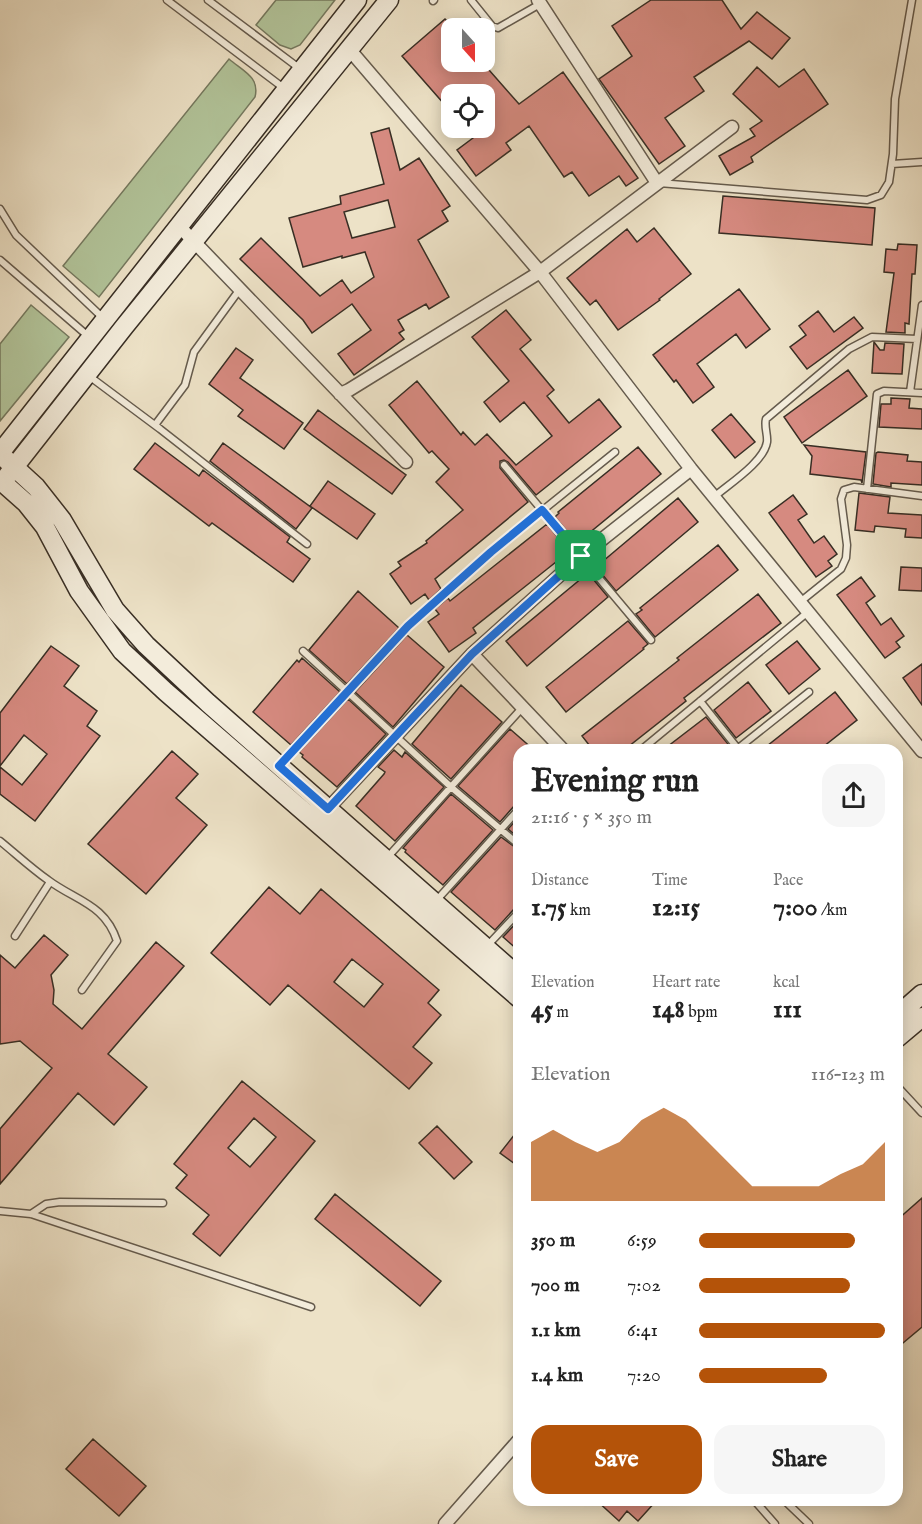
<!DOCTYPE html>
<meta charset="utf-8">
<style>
:root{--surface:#fff;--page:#f6f6f6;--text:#222;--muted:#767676;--accent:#b45309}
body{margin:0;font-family:"IM FELL English",serif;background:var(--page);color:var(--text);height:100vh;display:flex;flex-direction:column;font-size:22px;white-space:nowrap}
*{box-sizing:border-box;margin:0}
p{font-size:20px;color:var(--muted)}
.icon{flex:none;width:33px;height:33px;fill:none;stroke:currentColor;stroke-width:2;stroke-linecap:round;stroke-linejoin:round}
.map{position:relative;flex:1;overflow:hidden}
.panel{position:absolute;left:513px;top:744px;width:390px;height:762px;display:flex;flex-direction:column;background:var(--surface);border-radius:18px;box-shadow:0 3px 15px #0003}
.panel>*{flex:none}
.needle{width:39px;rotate:159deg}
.tools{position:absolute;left:441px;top:18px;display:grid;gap:12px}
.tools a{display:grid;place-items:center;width:54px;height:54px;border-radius:12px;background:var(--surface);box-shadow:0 3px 15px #0003;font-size:30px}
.pin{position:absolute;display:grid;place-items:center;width:51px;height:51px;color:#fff;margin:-26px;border-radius:12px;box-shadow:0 3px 9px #0006}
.round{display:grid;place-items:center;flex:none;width:63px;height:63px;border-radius:18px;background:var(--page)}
.headline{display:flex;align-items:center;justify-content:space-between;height:102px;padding:0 18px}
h1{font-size:33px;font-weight:800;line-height:45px}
.figures{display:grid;grid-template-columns:repeat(3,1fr);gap:9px;height:102px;padding:6px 18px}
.figures div{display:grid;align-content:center}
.figures b{font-size:26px;font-weight:800}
.figures small{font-size:16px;font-weight:400}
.figures p{font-size:16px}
.chart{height:168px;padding:12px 18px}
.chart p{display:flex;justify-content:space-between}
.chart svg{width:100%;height:108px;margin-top:6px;fill:var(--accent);opacity:.7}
.button{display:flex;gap:12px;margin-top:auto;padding:12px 18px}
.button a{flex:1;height:69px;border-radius:18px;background:var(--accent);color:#fff;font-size:24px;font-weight:800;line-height:69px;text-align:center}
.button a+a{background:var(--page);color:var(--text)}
ul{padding:0 18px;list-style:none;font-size:20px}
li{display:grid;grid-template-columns:96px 72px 1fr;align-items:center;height:45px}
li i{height:15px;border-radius:8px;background:var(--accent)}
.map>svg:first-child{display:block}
</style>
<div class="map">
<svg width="922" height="1524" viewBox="0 0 922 1524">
<rect width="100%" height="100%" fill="#ede2c7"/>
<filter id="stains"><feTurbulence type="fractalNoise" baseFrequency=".00333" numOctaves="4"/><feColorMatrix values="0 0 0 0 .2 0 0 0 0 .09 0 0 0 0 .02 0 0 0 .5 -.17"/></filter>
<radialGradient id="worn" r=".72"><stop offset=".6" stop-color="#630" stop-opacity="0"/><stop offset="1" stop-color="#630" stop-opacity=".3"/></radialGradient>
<path fill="#b2c49a" stroke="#75795f" stroke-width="1.5" d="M 276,0 L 335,0 L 300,45 L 291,49 L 280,45 L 256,25 Z
M 229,59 C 243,71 260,77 255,97 L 99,297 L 63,266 Z
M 31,305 L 69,337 L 0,421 L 0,344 Z"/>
<path fill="#d68a80" stroke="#382e24" stroke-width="1.5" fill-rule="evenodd" d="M 651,0 L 722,0 L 741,29 L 757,12 L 790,38 L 772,59 L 749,41 L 694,77 L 704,91 L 665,118 L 685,146 L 659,164 L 599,79 L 632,56 L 612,26 Z
M 445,19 L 452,26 L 452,62 L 482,62 L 519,104 L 563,72 L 638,178 L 626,186 L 619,176 L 589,196 L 572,172 L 564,177 L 529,126 L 506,143 L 511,150 L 476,176 L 457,150 L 473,138 L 464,128 L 484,128 L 484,94 L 452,94 L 452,113 L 402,56 Z
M 757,67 L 779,87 L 804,69 L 828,104 L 751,157 L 753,162 L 730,175 L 719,156 L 755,136 L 750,129 L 762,121 L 733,94 Z
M 389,128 L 400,170 L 419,158 L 450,206 L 442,211 L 448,221 L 418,240 L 449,297 L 429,309 L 426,304 L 398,320 L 404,330 L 399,333 L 404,339 L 354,375 L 338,354 L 371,330 L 352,304 L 312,333 L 303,320 L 240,259 L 261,238 L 320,296 L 342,280 L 351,293 L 374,277 L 365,252 L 342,258 L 342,256 L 303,267 L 289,218 L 341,204 L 340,196 L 384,184 L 371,133 ZM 388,200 L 395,227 L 352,238 L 344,212 Z
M 723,196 L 875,208 L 872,245 L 719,233 Z
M 654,228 L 691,274 L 659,299 L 660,300 L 618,330 L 596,300 L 590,305 L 567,278 L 627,229 L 637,242 Z
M 898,244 L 917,245 L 915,274 L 912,274 L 909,324 L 905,323 L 905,333 L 886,332 L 894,273 L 884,272 L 886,249 L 897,250 Z
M 739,289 L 770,329 L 746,348 L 736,334 L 697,364 L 714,387 L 693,403 L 676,380 L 674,382 L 653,355 Z
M 506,310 L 531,340 L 520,349 L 554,390 L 547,396 L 569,423 L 599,399 L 621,427 L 536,495 L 508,462 L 504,460 L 500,461 L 500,468 L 528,502 L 435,579 L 441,589 L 429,600 L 425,594 L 411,604 L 390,574 L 401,566 L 398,562 L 427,543 L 426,541 L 463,510 L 436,482 L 449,469 L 432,451 L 429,453 L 389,405 L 417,381 L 461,435 L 463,432 L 475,445 L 487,434 L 516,465 L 552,436 L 524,402 L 500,422 L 484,402 L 509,381 L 472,337 Z
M 818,311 L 834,332 L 854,317 L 863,328 L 807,369 L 790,347 L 806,335 L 799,326 Z
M 874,342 L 880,350 L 884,350 L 885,343 L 904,344 L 902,374 L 872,373 Z
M 236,348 L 253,360 L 240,378 L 303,423 L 284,449 L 238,416 L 243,410 L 209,384 Z
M 848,370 L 867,396 L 802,443 L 784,417 Z
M 891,398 L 910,399 L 909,408 L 922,409 L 922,429 L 879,427 L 881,404 L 891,404 Z
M 318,410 L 406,475 L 392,494 L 304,429 Z
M 731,414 L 755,442 L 735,458 L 712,430 Z
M 155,443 L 199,476 L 203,470 L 290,537 L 287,542 L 310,559 L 293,582 L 212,523 L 209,526 L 134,469 Z
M 223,443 L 312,508 L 296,529 L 210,461 Z
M 804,445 L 866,452 L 862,483 L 861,480 L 810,474 L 812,456 Z
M 638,447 L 661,474 L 577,543 L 555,517 L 559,513 L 558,512 Z
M 878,452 L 908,455 L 907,461 L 922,462 L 922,485 L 891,483 L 891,487 L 873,484 L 876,453 Z
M 328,481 L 375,514 L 357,539 L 310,506 Z
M 859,493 L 890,497 L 888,513 L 922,515 L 922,538 L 905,537 L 906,529 L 875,526 L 874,532 L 855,530 Z
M 793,495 L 807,514 L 798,520 L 814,543 L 824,536 L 837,554 L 828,561 L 832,566 L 816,577 L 769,513 Z
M 678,498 L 698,522 L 616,591 L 596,567 Z
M 547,524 L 568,550 L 565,553 L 566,554 L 473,628 L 476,633 L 449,652 L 428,622 L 439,614 L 435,609 L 448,598 L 450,601 Z
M 718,545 L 738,570 L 655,637 L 636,614 L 642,610 L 640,608 Z
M 901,567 L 922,568 L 922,591 L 899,590 Z
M 588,573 L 608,597 L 527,666 L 506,641 Z
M 861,577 L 875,596 L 866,603 L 881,625 L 891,618 L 904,636 L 896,642 L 900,647 L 885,658 L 837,595 Z
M 358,591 L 399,628 L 347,684 L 309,650 Z
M 758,594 L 781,623 L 684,698 L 686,701 L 624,750 L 593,750 L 582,736 L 679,660 L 677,658 Z
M 628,621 L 648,644 L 643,648 L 644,649 L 566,712 L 546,687 Z
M 407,635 L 444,667 L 393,727 L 355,692 Z
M 797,641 L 820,669 L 789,694 L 766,665 Z
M 51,646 L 79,666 L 64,686 L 97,711 L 87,726 L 100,736 L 35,821 L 0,794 L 0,767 L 22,785 L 47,754 L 24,735 L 0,766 L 0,713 Z
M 302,658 L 340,692 L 291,745 L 253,712 L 297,660 L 299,662 Z
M 922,664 L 922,705 L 903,678 Z
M 748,682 L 771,711 L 736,738 L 714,710 Z
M 461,685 L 502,722 L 451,779 L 412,744 Z
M 835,692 L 857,720 L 819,750 L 762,750 Z
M 348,699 L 386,734 L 337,787 L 302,757 L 303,755 L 299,752 Z
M 706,717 L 728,744 L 720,750 L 663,750 Z
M 510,729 L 534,750 L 519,750 L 519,804 L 515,805 L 500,822 L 458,786 Z
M 394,750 L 402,757 L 405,752 L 444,787 L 395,841 L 356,806 L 384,774 L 385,772 L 378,767 Z
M 172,751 L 198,774 L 176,798 L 207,825 L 146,894 L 88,844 Z
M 451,794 L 493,830 L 443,885 L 405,852 L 406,850 L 403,848 Z
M 519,817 L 519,838 L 508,829 Z
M 501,837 L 519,850 L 519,907 L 515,908 L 495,930 L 451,892 Z
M 269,887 L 300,914 L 321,889 L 439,990 L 428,1003 L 441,1015 L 413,1047 L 432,1063 L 409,1089 L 288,985 L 270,1005 L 211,953 ZM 352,959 L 383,984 L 364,1007 L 334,982 Z
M 519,920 L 519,951 L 503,937 Z
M 44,935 L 68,955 L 51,975 L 54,990 L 53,1004 L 82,1029 L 156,942 L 184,966 L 108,1054 L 147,1087 L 114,1125 L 78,1093 L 0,1184 L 0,1129 L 52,1068 L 20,1041 L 0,1044 L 0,955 L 15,968 Z
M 242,1081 L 315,1141 L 220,1256 L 193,1234 L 209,1215 L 176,1188 L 187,1175 L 174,1164 ZM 254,1118 L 276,1137 L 250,1167 L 228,1148 Z
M 437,1126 L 472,1162 L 454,1179 L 419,1143 Z
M 519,1129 L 519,1167 L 500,1153 Z
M 335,1194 L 441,1281 L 420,1306 L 315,1219 Z
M 922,1198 L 922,1327 L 897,1348 L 897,1220 Z
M 93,1439 L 146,1486 L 119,1516 L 66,1469 Z
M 596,1500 L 657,1500 L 638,1521 L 627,1511 L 619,1521 Z"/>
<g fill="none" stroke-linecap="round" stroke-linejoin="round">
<g stroke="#655b4d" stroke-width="9">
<path id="lane" d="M 167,0 L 285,89
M 208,0 L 299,68
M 471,0 L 492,26 L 498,28 L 540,4
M 433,1 L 434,0
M 892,164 L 922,162
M 659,183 L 867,200 L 881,195 L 889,182 L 893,154 L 895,99 L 912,0
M 0,209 L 16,235 L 103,318
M 0,260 L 88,336
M 89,376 L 160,429 L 307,544
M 910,392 L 922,305
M 155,425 L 185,385 L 194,352 L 240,289
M 504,465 L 651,640
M 867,489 L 877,394 L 884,391 L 922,393
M 714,497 C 729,484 764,462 767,442 C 768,435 764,427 766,419 L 849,349 L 872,337 L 917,339
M 800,602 L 841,569 L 846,558 L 847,545 L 841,499 L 844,490 L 854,487 L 922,496
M 303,651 L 451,787 L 519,845
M 700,701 L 739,750
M 641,750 L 808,612
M 736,750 L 809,692
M 281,764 L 408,626 L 491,552 L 615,452
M 0,841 C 16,854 31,868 48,880 C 76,901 105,904 117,941 L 82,990
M 386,859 L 522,708
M 435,902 L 519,809
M 15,936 L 50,882
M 487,946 L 519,912
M 897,1086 L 922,1113
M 0,1211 L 31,1214 L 311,1307
M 31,1214 L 46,1204 L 60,1202 L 163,1203
M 754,1500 L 775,1524
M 784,1500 L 809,1524"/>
</g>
<g stroke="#655b4d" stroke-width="15">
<path id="street" d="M 538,0 L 657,183
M 349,49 L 540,272 L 691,469 L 922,751
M 179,226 L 406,462
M 340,394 L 349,390 L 540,272 L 732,127
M 472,654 L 563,750
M 323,814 L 472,654 L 581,556 L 691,469
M 445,1524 L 519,1440"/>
</g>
<g stroke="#382e24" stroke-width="21">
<path id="secondary" d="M 0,453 L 357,0
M 0,454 L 36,487 L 62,520 L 115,610 L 146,645 L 208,703 L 519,977
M 8,475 L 124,327 L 389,0
M 0,480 L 26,503 L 45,527 L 79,591 L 122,651 L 166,692 L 519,998
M 897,1016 L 922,994
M 897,1038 L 922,1017"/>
</g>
<use href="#lane" stroke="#f3ecdb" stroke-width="6"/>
<use href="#street" stroke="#f3ecdb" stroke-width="12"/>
<use href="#secondary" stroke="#f3ecdb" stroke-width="18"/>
</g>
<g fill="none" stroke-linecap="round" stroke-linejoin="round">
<g stroke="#fff" stroke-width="12">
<path id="route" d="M 542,510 L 581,556 L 472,654 L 328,809 L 279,766 L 408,626 L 491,552 Z"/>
</g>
<use href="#route" stroke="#1a73e8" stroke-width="8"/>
</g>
<rect width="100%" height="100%" filter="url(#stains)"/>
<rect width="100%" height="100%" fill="url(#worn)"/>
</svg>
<div class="tools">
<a><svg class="needle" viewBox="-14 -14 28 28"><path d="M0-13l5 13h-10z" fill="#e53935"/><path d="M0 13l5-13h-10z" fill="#767676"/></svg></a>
<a><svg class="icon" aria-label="locate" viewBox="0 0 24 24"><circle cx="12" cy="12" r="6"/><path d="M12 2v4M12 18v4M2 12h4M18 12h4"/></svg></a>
</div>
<div class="pin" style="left:581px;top:556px;background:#1e9e55"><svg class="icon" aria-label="arrive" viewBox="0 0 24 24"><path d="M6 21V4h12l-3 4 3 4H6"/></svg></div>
<section class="panel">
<div class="headline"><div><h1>Evening run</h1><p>21:16 · 5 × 350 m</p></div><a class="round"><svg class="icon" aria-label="share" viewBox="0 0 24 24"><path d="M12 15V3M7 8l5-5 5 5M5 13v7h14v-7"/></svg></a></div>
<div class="figures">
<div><p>Distance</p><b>1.75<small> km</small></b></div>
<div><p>Time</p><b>12:15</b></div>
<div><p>Pace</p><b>7:00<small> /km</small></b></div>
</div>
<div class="figures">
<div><p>Elevation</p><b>45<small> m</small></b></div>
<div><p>Heart rate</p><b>148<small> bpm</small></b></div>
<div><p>kcal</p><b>111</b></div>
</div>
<div class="chart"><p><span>Elevation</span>116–123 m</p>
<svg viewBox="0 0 160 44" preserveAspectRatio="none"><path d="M0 44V20L10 15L20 20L30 24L40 20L50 11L60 6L70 11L80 20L90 29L100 38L110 38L120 38L130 38L140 33L150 29L160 20V44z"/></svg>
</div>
<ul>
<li><b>350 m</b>6:59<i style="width:84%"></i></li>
<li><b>700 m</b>7:02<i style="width:81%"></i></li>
<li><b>1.1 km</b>6:41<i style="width:100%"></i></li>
<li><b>1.4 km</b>7:20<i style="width:69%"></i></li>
</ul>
<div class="button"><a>Save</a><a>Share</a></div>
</section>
</div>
